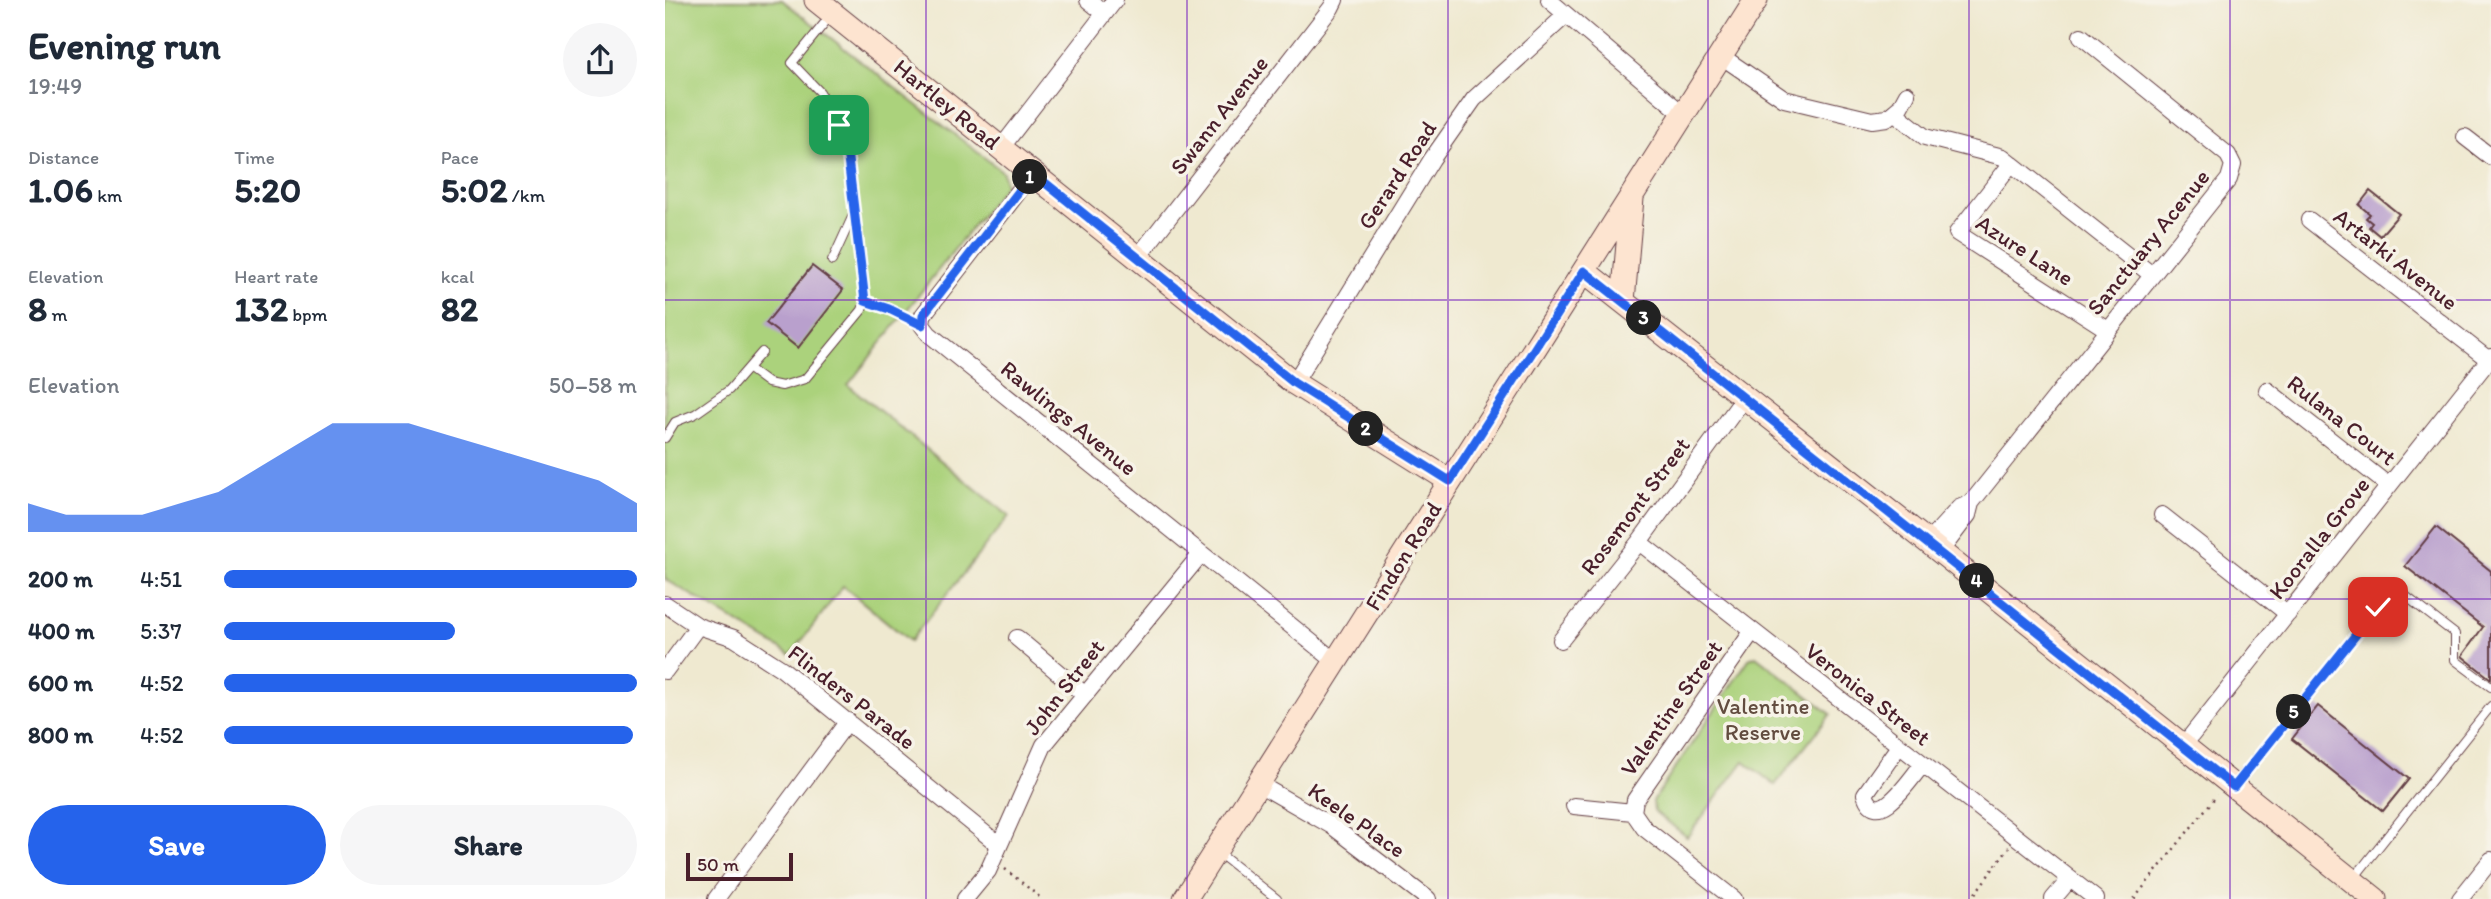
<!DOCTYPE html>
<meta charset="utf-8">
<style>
:root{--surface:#fff;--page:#f6f6f7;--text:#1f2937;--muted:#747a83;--accent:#2563eb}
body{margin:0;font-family:Itim,sans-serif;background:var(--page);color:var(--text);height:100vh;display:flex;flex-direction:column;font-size:26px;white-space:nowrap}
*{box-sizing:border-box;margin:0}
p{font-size:23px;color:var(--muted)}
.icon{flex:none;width:38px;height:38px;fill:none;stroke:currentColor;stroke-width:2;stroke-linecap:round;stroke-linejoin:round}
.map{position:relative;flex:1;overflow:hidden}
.panel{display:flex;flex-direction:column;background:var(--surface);width:665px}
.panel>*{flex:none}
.scale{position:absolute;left:21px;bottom:18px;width:107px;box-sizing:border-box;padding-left:7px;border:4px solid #4a1f2b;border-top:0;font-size:19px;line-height:24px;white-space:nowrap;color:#4a1f2b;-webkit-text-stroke:5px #f7f3e8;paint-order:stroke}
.pin{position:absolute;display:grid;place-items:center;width:60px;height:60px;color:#fff;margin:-30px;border-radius:14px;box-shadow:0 4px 10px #0006}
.km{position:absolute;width:35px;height:35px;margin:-18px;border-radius:50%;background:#222;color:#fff;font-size:19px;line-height:35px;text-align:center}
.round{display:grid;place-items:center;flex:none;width:74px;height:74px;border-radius:37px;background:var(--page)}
.overview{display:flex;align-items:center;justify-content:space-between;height:119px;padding:0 28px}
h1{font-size:38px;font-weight:700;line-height:52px}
.metrics{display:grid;grid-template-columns:repeat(3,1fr);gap:10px;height:119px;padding:7px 28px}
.metrics div{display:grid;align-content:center}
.metrics b{font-size:35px;font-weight:700}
.metrics small{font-size:19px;font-weight:400}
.metrics p{font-size:19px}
.chart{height:196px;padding:14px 28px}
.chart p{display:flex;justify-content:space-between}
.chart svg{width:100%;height:126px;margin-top:7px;fill:var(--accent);opacity:.7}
.action{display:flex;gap:14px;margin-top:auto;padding:14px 28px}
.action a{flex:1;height:80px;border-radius:42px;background:var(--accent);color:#fff;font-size:28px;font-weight:700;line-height:80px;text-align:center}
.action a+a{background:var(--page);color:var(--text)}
ul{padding:0 28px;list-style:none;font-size:23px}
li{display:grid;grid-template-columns:112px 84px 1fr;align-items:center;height:52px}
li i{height:18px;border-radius:9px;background:var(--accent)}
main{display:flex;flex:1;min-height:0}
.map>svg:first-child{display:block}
</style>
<main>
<section class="panel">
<div class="overview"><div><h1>Evening run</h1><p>19:49</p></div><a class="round"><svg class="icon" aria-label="share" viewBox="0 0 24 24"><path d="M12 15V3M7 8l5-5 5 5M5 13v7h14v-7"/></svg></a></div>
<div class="metrics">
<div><p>Distance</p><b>1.06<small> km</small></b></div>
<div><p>Time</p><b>5:20</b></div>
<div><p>Pace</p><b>5:02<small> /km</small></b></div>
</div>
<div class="metrics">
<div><p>Elevation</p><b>8<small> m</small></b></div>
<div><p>Heart rate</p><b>132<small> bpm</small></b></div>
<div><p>kcal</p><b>82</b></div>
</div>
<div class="chart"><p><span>Elevation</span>50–58 m</p>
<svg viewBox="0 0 160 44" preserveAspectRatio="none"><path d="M0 44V34L10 38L20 38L30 38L40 34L50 30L60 22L70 14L80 6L90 6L100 6L110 10L120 14L130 18L140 22L150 26L160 34V44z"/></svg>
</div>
<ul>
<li><b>200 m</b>4:51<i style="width:100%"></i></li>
<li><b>400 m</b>5:37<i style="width:56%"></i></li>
<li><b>600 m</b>4:52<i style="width:100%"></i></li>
<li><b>800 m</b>4:52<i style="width:99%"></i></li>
</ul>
<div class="action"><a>Save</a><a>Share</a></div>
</section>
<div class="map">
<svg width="1826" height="899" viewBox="0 0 1826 899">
<rect width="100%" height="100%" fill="#f7f3e8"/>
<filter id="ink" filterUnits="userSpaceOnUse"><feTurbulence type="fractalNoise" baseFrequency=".0143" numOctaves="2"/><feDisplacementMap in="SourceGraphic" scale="14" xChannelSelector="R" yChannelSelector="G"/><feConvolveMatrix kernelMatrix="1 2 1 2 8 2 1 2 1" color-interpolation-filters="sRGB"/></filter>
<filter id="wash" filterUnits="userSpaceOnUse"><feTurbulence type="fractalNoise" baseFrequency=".00686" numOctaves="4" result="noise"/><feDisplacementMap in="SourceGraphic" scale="28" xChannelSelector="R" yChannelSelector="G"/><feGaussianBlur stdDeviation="1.57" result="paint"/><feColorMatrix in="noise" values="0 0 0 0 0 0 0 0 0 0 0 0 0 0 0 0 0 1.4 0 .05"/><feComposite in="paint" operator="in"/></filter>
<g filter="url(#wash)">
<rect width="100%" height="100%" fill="#efe9d0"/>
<path fill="#abd27c" stroke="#7a7854" stroke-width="2" d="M 0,0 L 117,0 L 338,172 L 340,185 L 183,385 L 344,516 L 245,641 L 178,586 L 126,655 L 0,579 Z
M 1091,656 L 1166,714 L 1110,785 L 1079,761 L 1022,837 L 989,811 L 988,801 L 1084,659 Z"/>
<g id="blocks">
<path fill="#b9a0cd" d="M 1705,191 L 1734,214 L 1715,236 L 1704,227 L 1707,223 L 1701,218 L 1705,214 L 1694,205 Z
M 147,266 L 178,290 L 133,348 L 101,323 Z
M 1771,527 L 1826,571 L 1826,679 L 1797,656 L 1818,627 L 1740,566 Z
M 1653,706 L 1744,779 L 1718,811 L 1627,739 Z"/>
</g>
</g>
<g filter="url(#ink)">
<use href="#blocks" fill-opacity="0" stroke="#633d44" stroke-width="2"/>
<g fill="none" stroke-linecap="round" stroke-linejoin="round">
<g stroke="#633d44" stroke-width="10">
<path id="lane" d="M 167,261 L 189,213
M 84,369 L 103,383 L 117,386 L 140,379 L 197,310 L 200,301 L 183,159 L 174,125 L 155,92 L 127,63 L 166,15
M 0,438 L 10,422 L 30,414 L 64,390 L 97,352
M 1571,784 L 1729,587 L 1790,634 L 1790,660 L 1826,687
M 551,851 L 612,899
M 1689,878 L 1826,706"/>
</g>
<g stroke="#633d44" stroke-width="18">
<path id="street" d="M 423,0 L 439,13
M 884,0 L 1019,115
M 1056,56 L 1119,99 L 1207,120 L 1222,118 L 1235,107 L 1242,94
M 1229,112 L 1260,137 L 1338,157 L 1487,275
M 1800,137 L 1826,157
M 336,148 L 450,0
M 1346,164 L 1292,233 L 1443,330
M 368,173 L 258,315 L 257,325 L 264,334 L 671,662
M 1644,220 L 1824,360
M 473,257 L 666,8 L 670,0
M 629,383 L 767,159 L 809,99 L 901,15
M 1602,390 L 1724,486
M 1497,515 L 1623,614
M 974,542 L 1431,899
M 1263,542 L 1294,508 L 1306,503
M 1275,552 L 1303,515 L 1306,503 L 1564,179 L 1568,165 L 1563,155 L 1416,36
M 0,604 L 33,626 L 69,638 L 117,669 L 334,845
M 352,638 L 420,695
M 896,640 L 974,542 L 1079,398
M 0,671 L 33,626
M 1234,746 L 1200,794 C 1212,832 1246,778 1257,765
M 1518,746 L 1826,357
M 592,783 L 667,826 L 763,899
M 909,806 L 968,812 L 979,828 L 1069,899
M 968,812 L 970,800 L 1087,632
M 51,899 L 183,721
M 300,899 L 323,871 L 379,745 L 536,554
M 1388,899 L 1405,879
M 1795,899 L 1826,860"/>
</g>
<g stroke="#633d44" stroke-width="25">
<path id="secondary" d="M 151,0 L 629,383 L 785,481
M 919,271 L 1263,542 L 1710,899
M 958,301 L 967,198
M 520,899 L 1091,0"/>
</g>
<path stroke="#633d44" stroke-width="2.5" stroke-dasharray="2 5" stroke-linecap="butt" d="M 209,304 L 242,317
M 340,869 L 377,899
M 1306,899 L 1344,847
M 1469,899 L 1552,795"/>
<use href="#lane" stroke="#fff" stroke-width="8"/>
<use href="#street" stroke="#fff" stroke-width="16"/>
<use href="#secondary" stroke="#fde4d0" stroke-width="23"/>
</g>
</g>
<g fill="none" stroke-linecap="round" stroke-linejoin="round" filter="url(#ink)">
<g stroke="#fff" stroke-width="14">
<path id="route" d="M 174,125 L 183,159 L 200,301 L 224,309 L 257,325 L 258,315 L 368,173 L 629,383 L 785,481 L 919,271 L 1569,787 L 1713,607"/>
</g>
<use href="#route" stroke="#2563eb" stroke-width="9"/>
</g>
<path fill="none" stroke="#7b2cbf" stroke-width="2" stroke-opacity="0.55" d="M 261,0 L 261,899M 522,0 L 522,899M 783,0 L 783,899M 1043,0 L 1043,899M 1304,0 L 1304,899M 1565,0 L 1565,899M 0,300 L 1826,300M 0,599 L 1826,599"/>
<g text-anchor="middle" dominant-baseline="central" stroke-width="7" stroke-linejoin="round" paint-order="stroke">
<g font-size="23" fill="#4a1f2b" stroke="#f7f3e8">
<text transform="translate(282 104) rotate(39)">Hartley Road</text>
<text transform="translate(554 115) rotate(-52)">Swann Avenue</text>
<text transform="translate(732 175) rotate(-57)">Gerard Road</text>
<text transform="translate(1483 242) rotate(-51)">Sanctuary Acenue</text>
<text transform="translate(1360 250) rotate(33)">Azure Lane</text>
<text transform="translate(1731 259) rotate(38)">Artarki Avenue</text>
<text transform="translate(404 418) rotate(39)">Rawlings Avenue</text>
<text transform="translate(1677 420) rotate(38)">Rulana Court</text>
<text transform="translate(970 506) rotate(-53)">Rosemont Street</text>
<text transform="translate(1654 538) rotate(-52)">Kooralla Grove</text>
<text transform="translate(738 556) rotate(-58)">Findon Road</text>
<text transform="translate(399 687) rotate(-52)">John Street</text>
<text transform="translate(1203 694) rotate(38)">Veronica Street</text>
<text transform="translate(187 697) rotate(38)">Flinders Parade</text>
<text transform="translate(1006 708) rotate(-55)">Valentine Street</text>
<text transform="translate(692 820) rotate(35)">Keele Place</text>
</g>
<g font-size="23" fill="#624c3f" stroke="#f7f3e8">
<text x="1098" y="706">Valentine<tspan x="1098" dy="26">Reserve</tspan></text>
</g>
</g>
</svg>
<div class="scale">50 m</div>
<div class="pin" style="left:174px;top:125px;background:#1e9e55"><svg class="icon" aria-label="arrive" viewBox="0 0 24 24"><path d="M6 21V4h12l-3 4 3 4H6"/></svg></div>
<div class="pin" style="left:1713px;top:607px;background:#d93025"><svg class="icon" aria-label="check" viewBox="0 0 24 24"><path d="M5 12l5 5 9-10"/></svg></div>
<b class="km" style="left:365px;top:177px">1</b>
<b class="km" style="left:701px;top:429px">2</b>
<b class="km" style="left:979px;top:318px">3</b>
<b class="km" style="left:1312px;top:581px">4</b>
<b class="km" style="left:1629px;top:712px">5</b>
</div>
</main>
